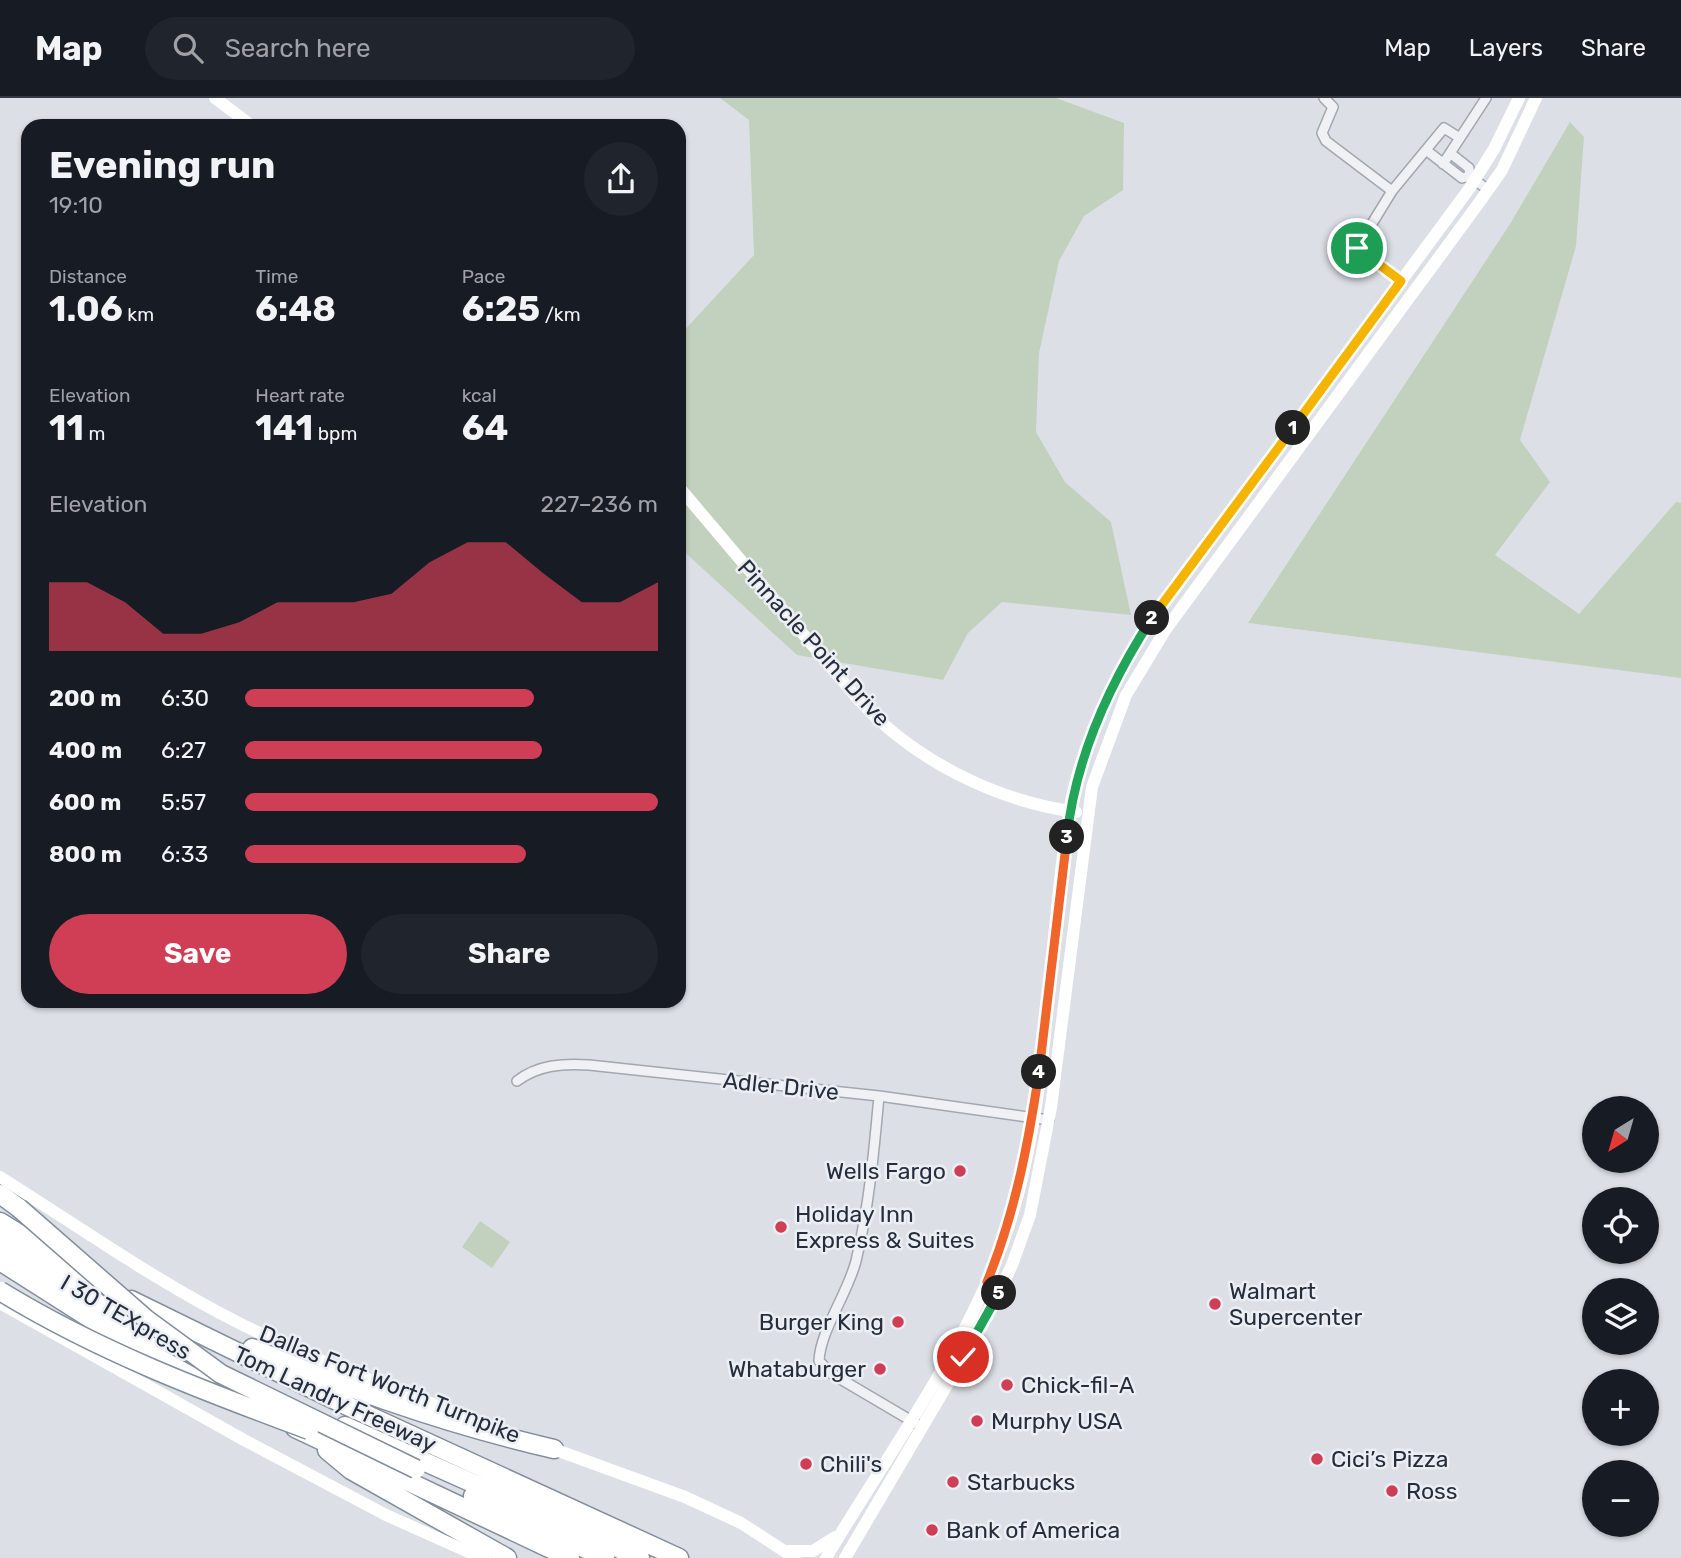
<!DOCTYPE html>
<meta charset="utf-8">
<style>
:root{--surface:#171b24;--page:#20242c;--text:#f1f3f6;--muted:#9ea1a6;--line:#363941;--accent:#cf3e54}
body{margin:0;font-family:Rubik,sans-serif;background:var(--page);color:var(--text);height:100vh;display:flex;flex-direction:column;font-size:26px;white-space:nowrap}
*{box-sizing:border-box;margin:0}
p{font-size:23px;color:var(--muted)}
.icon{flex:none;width:38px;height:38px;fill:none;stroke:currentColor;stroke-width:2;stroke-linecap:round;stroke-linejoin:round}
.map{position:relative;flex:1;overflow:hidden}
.panel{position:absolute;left:21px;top:21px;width:665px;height:889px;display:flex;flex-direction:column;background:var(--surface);border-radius:21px;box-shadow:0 2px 5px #0004}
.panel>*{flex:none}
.needle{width:46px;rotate:217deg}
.buttons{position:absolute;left:1582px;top:998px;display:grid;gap:14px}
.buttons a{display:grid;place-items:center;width:77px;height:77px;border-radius:50%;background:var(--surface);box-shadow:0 2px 5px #0004;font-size:35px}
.pin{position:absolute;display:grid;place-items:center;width:60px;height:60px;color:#fff;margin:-30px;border:4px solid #fff;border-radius:50%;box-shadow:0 2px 7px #0007}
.km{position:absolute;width:35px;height:35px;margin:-18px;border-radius:50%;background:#222;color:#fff;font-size:19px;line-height:35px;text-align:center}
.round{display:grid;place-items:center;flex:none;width:74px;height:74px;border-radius:37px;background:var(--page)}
.overview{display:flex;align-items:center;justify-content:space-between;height:119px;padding:0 28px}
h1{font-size:38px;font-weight:700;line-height:52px}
.figures{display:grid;grid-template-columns:repeat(3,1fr);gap:10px;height:119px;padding:7px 28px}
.figures div{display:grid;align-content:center}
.figures b{font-size:35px;font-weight:700}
.figures small{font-size:19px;font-weight:400}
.figures p{font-size:19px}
.chart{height:196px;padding:14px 28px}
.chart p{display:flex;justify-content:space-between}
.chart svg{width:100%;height:126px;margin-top:7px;fill:var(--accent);opacity:.7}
.cta{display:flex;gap:14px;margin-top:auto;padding:14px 28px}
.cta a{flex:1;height:80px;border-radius:42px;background:var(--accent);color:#fff;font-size:28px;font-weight:700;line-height:80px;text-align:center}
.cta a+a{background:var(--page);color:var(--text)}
ul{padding:0 28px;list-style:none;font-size:23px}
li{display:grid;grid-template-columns:112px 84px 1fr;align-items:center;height:52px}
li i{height:18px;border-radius:9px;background:var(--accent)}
header{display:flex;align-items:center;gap:42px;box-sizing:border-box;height:98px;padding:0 35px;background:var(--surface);border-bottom:2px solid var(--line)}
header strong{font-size:33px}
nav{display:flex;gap:38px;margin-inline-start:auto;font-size:24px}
.search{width:490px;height:63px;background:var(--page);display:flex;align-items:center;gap:18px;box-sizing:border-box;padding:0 24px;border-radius:38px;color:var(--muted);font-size:26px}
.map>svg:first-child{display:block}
</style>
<header>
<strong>Map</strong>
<div class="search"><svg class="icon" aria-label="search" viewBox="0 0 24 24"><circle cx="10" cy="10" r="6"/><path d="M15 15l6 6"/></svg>Search here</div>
<nav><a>Map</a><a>Layers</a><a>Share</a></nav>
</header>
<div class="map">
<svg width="1681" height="1460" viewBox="0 0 1681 1460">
<rect width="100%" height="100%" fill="#dce0e6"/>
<path fill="#c2d1bd" d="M 720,0 L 1056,0 L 1124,25 L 1123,92 L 1084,118 L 1059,163 L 1039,255 L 1036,334 L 1065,384 L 1111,424 L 1131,517 L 1002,504 L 968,535 L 943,582 L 797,557 L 679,449 L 679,238 L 754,157 L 749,22 Z
M 1570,24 L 1584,39 L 1576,148 L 1520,342 L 1550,384 L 1495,457 L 1579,516 L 1676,404 L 1681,405 L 1681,580 L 1248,525 L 1510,126 Z
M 480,1123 L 510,1144 L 492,1170 L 462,1149 Z"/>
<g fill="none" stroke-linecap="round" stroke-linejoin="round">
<g stroke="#a2a7b0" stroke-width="12">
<path id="street" d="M 1324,0 L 1333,9 L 1322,35 L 1326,43 L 1392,93
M 1426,52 L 1462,80 L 1470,78
M 1450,55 L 1469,70 L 1470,78 L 1488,92
M 1443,66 L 1486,0
M 1401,183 L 1357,150 L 1392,93 L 1444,30 L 1460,40
M 517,983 C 538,967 563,965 589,967 L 879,998 L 1049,1022
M 879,998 C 874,1053 869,1109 856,1163 C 848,1195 820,1233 819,1263 L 832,1276 L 922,1329"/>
</g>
<g stroke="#838e9d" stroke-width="21">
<path id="highway" d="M 0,1096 L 19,1110
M 0,1124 L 94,1182
M 0,1143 L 115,1216 L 171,1246
M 0,1163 L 105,1230 L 207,1287
M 131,1202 L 339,1304 L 679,1460
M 252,1250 C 349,1292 450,1327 554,1351
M 345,1328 L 640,1460
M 295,1330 L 570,1460
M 327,1352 L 351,1372 L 507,1460
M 473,1398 L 605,1460"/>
</g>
<use href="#street" stroke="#eff1f5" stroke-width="9"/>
<path stroke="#fff" stroke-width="12" d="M 215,0 L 252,28
M 679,389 L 857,600 C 912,661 995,703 1076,714
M 0,1079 C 78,1128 154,1182 237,1224 C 314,1263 397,1292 478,1323
M 0,1205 L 244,1342 L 386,1417 L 482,1460
M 548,1349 L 685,1399 L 741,1425 L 795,1460
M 788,1453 L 813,1453 L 835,1439
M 826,1460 C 892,1348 980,1233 1015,1107 C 1051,979 1048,844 1069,714 C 1081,646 1115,578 1152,521 L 1469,91 L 1494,51 L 1519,0
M 845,1460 L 986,1221 L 1012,1167 L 1030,1117 L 1051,1009 L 1092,689 L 1126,597 L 1166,531 L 1481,102 L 1502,72 L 1536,0"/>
<use href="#highway" stroke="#fff" stroke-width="18"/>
<g stroke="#838e9d" stroke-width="21" stroke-linecap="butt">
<path id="highway-bridge" d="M 19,1110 L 146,1221 L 221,1276 L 416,1371
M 0,1193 C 98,1253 201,1292 309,1332"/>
</g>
<use href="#highway-bridge" stroke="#fff" stroke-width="18"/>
</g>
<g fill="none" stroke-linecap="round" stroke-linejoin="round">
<g stroke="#fff" stroke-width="14">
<path id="split-1" d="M 1293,330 L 1401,183 L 1357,150"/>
</g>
<g stroke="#fff" stroke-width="14">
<path id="split-2" d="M 1152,520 L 1293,330"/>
</g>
<g stroke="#fff" stroke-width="14">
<path id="split-3" d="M 1067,739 C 1075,662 1110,585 1152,520"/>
</g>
<g stroke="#fff" stroke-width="14">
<path id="split-4" d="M 1039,974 L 1067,739"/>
</g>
<g stroke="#fff" stroke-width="14">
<path id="split-5" d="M 999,1195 L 1001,1191 L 987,1184 C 1015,1115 1028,1048 1039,974"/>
</g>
<g stroke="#fff" stroke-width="14">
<path id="split-6" d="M 963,1259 L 999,1195"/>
</g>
<use href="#split-1" stroke="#f5b400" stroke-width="9"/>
<use href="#split-2" stroke="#f5b400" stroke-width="9"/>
<use href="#split-3" stroke="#22a559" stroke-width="9"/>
<use href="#split-4" stroke="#f0652b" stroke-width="9"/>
<use href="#split-5" stroke="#f0652b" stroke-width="9"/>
<use href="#split-6" stroke="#22a559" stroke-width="9"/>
</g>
<g fill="#cf3e54" stroke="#ebeff4" stroke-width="2.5">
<circle cx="960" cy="1073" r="7"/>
<circle cx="781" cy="1129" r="7"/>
<circle cx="1215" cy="1206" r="7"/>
<circle cx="898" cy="1224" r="7"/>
<circle cx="880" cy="1271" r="7"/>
<circle cx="1007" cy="1287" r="7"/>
<circle cx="977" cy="1323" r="7"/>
<circle cx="1317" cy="1361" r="7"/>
<circle cx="806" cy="1366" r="7"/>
<circle cx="953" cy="1384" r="7"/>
<circle cx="1392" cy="1393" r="7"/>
<circle cx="932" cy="1432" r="7"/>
</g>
<g text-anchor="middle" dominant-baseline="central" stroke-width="5" stroke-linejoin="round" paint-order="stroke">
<g font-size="23" fill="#262e3d" stroke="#ebeff4">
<text transform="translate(814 545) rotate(48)">Pinnacle Point Drive</text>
<text transform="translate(781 988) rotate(6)">Adler Drive</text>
<text transform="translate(126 1219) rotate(30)">I 30 TEXpress</text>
<text transform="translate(390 1286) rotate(22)">Dallas Fort Worth Turnpike</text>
<text transform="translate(335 1301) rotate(25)">Tom Landry Freeway</text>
</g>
<g font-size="23" fill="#262e3d" stroke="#ebeff4" text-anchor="start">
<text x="946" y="1073" text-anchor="end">Wells Fargo</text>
<text x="795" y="1116">Holiday Inn<tspan x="795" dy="26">Express &amp; Suites</tspan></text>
<text x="1229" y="1193">Walmart<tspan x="1229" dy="26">Supercenter</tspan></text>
<text x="884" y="1224" text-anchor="end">Burger King</text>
<text x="866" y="1271" text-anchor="end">Whataburger</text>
<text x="1021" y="1287">Chick-fil-A</text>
<text x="991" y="1323">Murphy USA</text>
<text x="1331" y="1361">Cici’s Pizza</text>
<text x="820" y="1366">Chili's</text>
<text x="967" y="1384">Starbucks</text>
<text x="1406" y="1393">Ross</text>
<text x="946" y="1432">Bank of America</text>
</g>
</g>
</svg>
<div class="buttons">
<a><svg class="needle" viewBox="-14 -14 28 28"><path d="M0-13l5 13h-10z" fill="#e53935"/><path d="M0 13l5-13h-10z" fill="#9ea1a6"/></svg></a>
<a><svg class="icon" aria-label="locate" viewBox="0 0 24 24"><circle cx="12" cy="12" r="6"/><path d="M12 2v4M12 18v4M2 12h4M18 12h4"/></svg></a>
<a><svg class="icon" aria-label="layers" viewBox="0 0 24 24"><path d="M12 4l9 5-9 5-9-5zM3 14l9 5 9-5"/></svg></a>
<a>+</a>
<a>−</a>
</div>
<div class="pin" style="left:1357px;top:150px;background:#1e9e55"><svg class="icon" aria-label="arrive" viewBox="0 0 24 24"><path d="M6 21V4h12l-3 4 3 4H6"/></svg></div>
<div class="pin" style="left:963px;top:1259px;background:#d93025"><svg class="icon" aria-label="check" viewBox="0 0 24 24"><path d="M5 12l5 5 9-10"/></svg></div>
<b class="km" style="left:1293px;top:330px">1</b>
<b class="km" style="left:1152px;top:520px">2</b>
<b class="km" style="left:1067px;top:739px">3</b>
<b class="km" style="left:1039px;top:974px">4</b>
<b class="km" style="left:999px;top:1195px">5</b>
<section class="panel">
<div class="overview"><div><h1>Evening run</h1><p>19:10</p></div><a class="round"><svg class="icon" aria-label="share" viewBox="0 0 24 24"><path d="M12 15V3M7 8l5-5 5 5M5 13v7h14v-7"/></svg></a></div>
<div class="figures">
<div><p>Distance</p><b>1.06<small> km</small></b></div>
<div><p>Time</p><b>6:48</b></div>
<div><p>Pace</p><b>6:25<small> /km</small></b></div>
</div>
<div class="figures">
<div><p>Elevation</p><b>11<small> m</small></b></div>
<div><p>Heart rate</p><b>141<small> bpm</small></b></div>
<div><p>kcal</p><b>64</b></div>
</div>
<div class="chart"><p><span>Elevation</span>227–236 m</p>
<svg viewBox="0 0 160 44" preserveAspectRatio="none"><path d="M0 44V20L10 20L20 27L30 38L40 38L50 34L60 27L70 27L80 27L90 24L100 13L110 6L120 6L130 17L140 27L150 27L160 20V44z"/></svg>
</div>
<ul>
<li><b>200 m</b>6:30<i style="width:70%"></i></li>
<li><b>400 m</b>6:27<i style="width:72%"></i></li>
<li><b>600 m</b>5:57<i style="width:100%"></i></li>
<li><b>800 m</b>6:33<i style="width:68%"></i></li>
</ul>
<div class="cta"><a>Save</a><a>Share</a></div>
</section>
</div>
